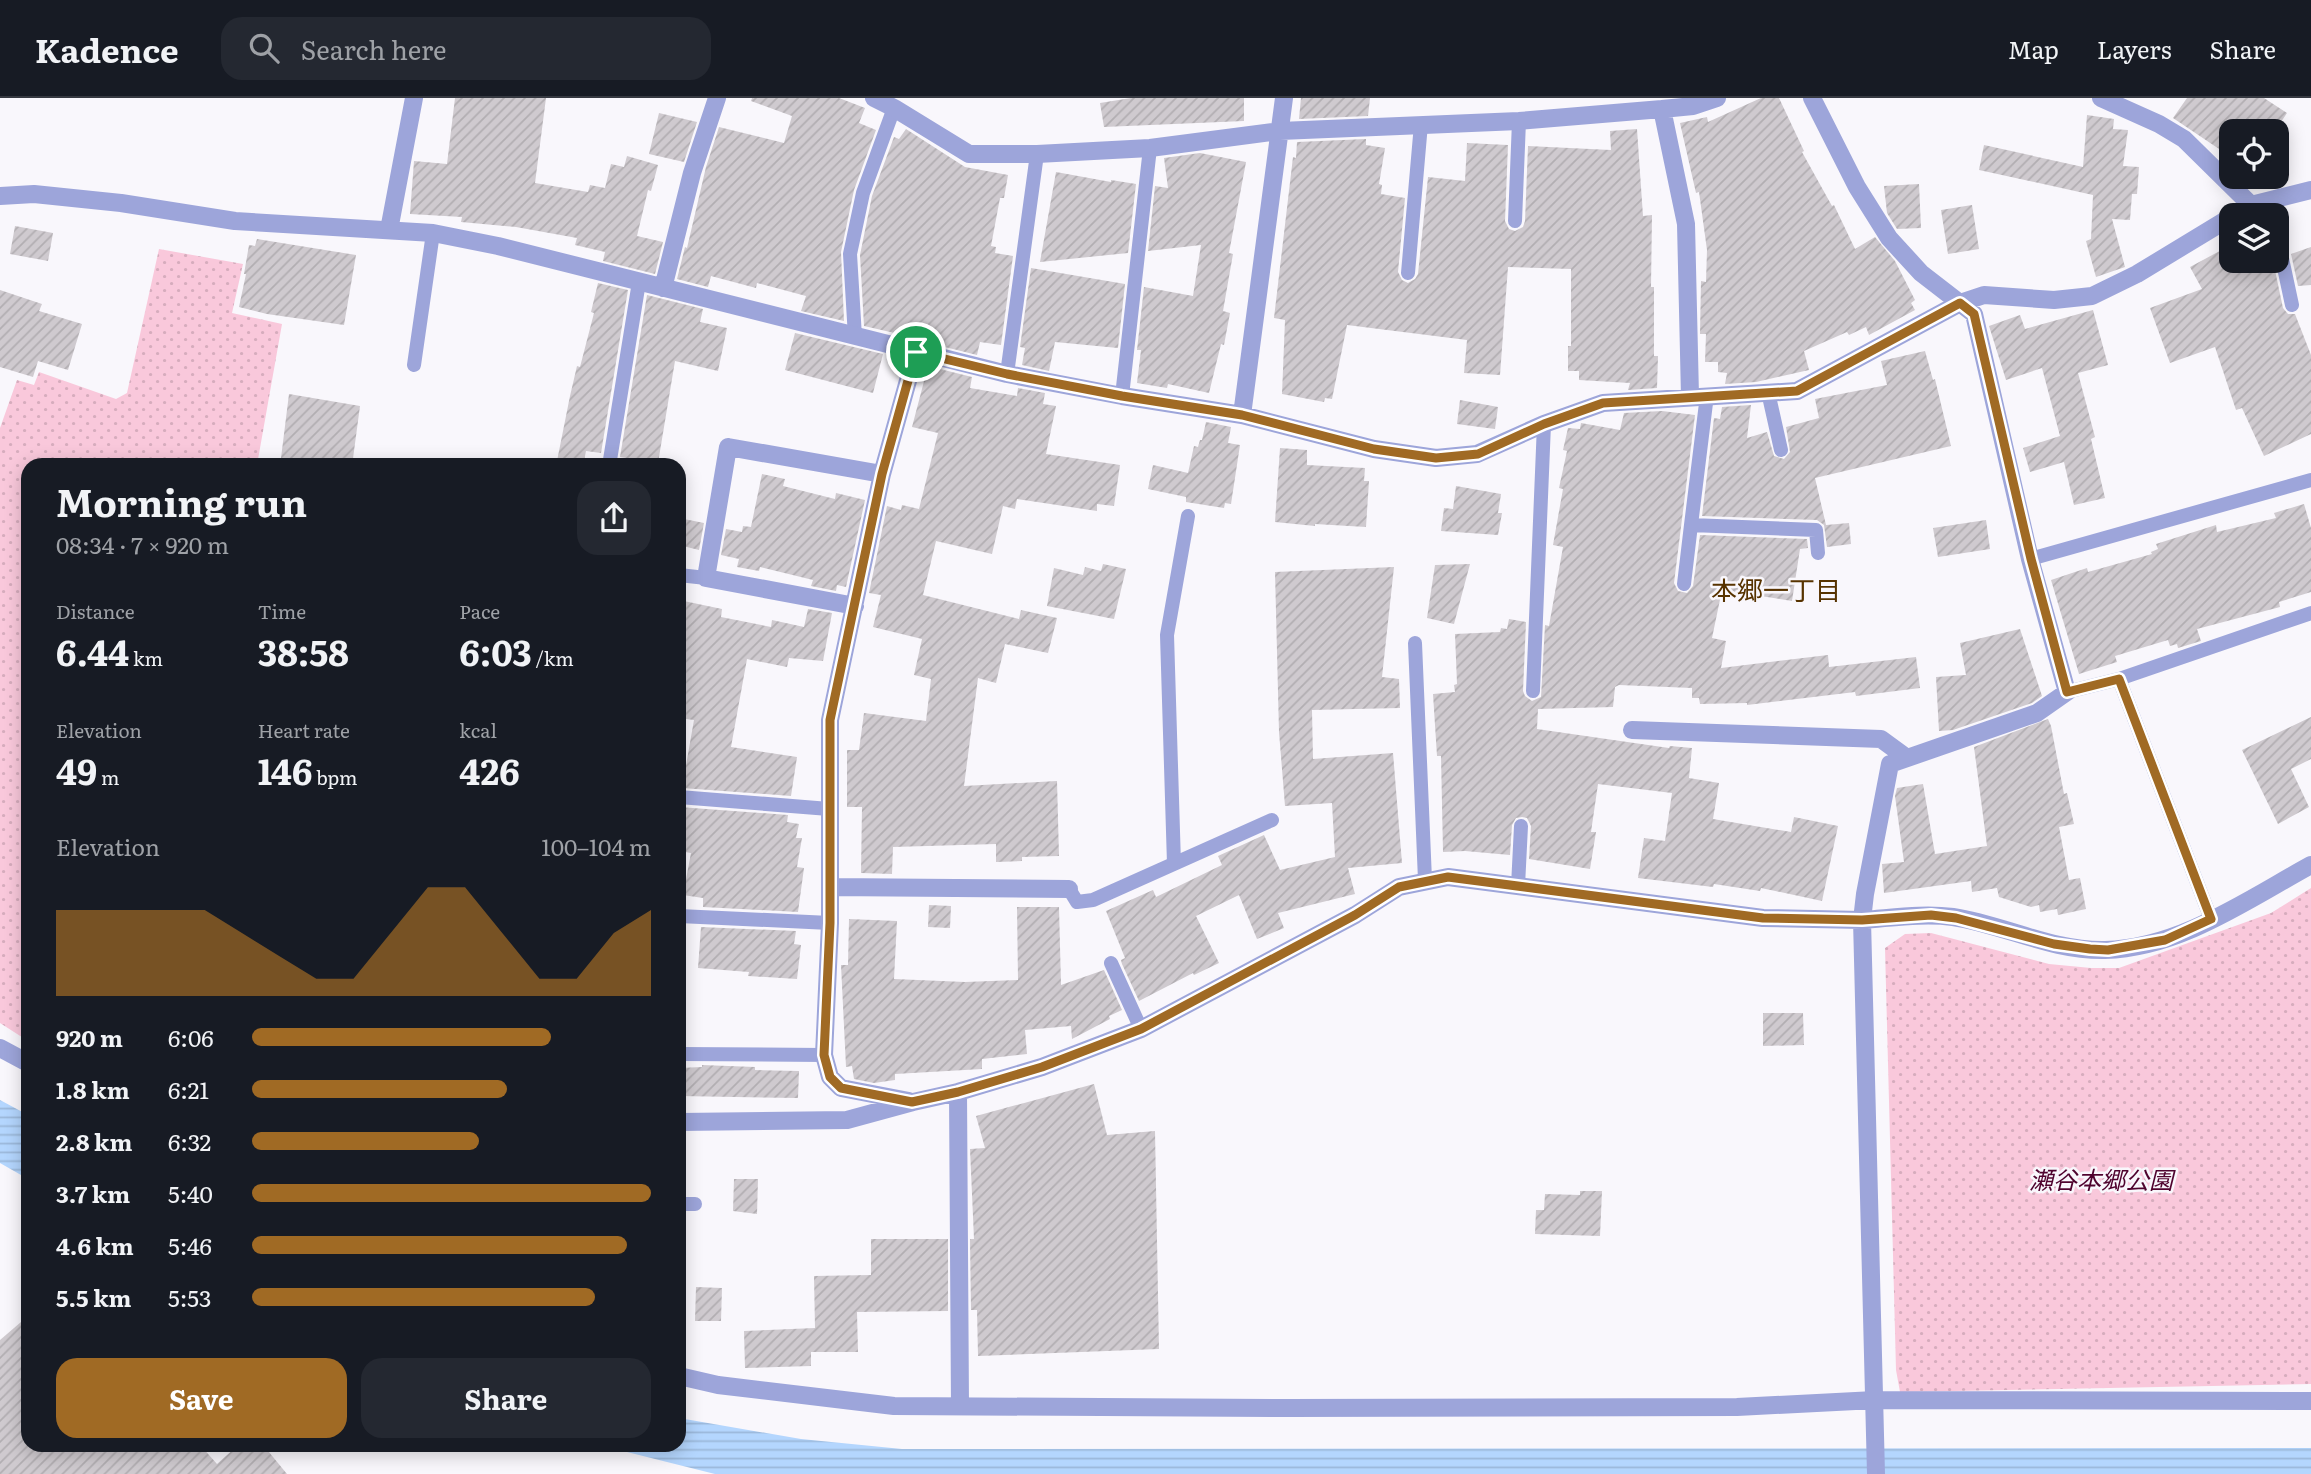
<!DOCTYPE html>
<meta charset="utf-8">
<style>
:root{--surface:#171b24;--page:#242831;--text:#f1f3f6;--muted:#9ea1a6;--line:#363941;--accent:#a06a24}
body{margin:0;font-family:Literata,"Noto Sans JP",serif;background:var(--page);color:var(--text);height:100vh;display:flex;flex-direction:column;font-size:26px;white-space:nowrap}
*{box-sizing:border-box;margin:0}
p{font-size:23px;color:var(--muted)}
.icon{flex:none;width:38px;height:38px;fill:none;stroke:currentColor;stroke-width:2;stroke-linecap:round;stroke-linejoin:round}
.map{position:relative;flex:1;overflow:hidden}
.details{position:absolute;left:21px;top:360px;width:665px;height:994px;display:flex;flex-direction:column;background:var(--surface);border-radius:21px;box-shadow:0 4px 18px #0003}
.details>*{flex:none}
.controls{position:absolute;left:2219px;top:21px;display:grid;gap:14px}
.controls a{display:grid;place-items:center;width:70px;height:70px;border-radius:14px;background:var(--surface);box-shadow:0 4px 18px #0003;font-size:35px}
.pin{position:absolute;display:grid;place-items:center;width:60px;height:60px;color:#fff;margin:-30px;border:4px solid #fff;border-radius:50%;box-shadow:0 2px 7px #0007}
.round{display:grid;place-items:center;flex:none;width:74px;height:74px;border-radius:21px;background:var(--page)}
.headline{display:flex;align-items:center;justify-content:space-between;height:119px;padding:0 35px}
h1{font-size:38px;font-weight:700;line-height:52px}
.metrics{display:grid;grid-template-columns:repeat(3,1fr);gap:10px;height:119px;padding:7px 35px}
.metrics div{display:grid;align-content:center}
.metrics b{font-size:35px;font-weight:700}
.metrics small{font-size:19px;font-weight:400}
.metrics p{font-size:19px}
.chart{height:196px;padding:14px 35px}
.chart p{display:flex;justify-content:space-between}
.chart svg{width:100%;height:126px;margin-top:7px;fill:var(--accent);opacity:.7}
.button{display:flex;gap:14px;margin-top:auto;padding:14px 35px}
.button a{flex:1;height:80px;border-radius:21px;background:var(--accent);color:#fff;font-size:28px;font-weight:700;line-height:80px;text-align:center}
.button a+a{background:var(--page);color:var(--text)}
ul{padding:0 35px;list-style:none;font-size:23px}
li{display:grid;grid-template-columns:112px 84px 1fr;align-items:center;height:52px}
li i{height:18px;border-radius:9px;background:var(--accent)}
header{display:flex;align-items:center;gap:42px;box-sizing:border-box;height:98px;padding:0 35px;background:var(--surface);border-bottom:2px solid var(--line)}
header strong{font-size:33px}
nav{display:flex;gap:38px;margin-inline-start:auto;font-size:24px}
.search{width:490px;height:63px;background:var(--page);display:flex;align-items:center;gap:18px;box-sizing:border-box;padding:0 24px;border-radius:21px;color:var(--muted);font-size:26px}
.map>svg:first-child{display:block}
</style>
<header>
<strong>Kadence</strong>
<div class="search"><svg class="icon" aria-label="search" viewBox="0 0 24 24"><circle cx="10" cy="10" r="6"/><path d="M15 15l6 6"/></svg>Search here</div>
<nav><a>Map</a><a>Layers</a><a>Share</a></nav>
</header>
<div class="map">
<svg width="2311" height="1376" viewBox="0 0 2311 1376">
<defs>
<pattern id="green-dots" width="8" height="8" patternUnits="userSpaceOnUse" patternTransform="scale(1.75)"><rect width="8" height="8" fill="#f9c8db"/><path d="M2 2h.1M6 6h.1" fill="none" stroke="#d6acbd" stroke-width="1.8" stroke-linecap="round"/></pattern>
<pattern id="water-rules" width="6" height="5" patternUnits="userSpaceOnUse" patternTransform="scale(1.75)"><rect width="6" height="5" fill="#b4d6fe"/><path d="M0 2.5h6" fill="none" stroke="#9bb8da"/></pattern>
<pattern id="building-hatch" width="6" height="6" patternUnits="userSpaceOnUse" patternTransform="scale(1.75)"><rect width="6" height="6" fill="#cfcacf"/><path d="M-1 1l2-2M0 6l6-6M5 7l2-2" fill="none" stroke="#b2aeb2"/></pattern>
</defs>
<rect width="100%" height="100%" fill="#f9f7fc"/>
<path fill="url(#green-dots)" d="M 159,151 L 243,166 L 232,215 L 282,226 L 257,367 L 28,368 L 28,943 L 0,925 L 0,330 L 17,282 L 34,287 L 39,274 L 116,301 L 127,295 Z
M 2311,790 L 2311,1286 L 1900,1294 L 1896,1272 L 1885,850 L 1905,836 L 1931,835 L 2049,866 L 2091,870 L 2119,870 L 2271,815 Z"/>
<path fill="url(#water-rules)" d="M 0,1002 L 28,1017 L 28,1081 L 0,1065 Z
M 679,1320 L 801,1341 L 902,1351 L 2311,1350 L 2311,1376 L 715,1376 L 603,1348 L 679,1348 Z"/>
<path fill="url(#building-hatch)" d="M 455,0 L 546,0 L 535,85 L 588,94 L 590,87 L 605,90 L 611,66 L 624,69 L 627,58 L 658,67 L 651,93 L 648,92 L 637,138 L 663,144 L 655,176 L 603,163 L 605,154 L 575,147 L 577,140 L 516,129 L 461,124 L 462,119 L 410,116 L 414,63 L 447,66 Z
M 752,0 L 839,0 L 865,10 L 859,25 L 876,32 L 854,92 L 841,154 L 844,223 L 801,213 L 806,198 L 757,185 L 756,190 L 711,178 L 708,189 L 677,181 L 685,149 L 687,150 L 706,69 L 719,29 L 784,45 L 792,18 L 751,3 Z
M 1131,0 L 1244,0 L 1244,23 L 1104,29 L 1100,5 Z
M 1301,0 L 1370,0 L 1368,18 L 1299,21 Z
M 1761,0 L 1779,0 L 1804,53 L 1802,54 L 1832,108 L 1834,107 L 1855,151 L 1875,139 L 1895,163 L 1915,202 L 1911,205 L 1915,212 L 1869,237 L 1866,229 L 1849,237 L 1847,234 L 1804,253 L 1809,272 L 1756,284 L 1725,286 L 1727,275 L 1718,274 L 1718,264 L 1705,264 L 1706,236 L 1700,236 L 1701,183 L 1706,184 L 1707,152 L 1699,94 L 1696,95 L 1680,25 L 1707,19 L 1708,24 Z
M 2187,0 L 2264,0 L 2287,15 L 2275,33 L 2231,33 L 2231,59 L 2173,20 Z
M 659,15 L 697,24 L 684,64 L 649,56 Z
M 2087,17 L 2114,21 L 2113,31 L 2128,32 L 2123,68 L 2139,69 L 2137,96 L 2132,96 L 2130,122 L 2112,121 L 2125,169 L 2096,179 L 2086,143 L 2091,141 L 2093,97 L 1979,72 L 1984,47 L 2083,69 Z
M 906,31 L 965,69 L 1008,77 L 1004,100 L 1000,100 L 991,148 L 996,149 L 995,155 L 1013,158 L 1001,247 L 980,244 L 977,257 L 933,246 L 934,244 L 864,228 L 860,157 L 872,98 L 894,39 L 899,41 Z
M 1637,31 L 1643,118 L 1652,117 L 1651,189 L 1654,189 L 1654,258 L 1658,258 L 1657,290 L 1628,292 L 1630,285 L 1579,282 L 1579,273 L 1568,273 L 1568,248 L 1571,248 L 1571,171 L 1508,169 L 1500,277 L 1464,275 L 1467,242 L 1347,227 L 1332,301 L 1325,300 L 1324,304 L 1282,296 L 1285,222 L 1274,220 L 1293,59 L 1296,60 L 1297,44 L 1366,41 L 1366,47 L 1385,50 L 1379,86 L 1382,87 L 1381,96 L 1405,100 L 1398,174 L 1402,182 L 1408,185 L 1415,181 L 1418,176 L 1428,79 L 1465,83 L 1467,45 L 1508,47 L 1505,123 L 1509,131 L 1515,133 L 1523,129 L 1525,123 L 1528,48 L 1611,52 L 1610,33 Z
M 1200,55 L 1246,64 L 1229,155 L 1233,156 L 1223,213 L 1230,215 L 1224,247 L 1221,246 L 1209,295 L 1168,286 L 1167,290 L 1137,285 L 1141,252 L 1137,252 L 1144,189 L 1193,198 L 1201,147 L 1148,153 L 1155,88 L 1168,90 L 1164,60 Z
M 1056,74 L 1111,84 L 1111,82 L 1136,86 L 1128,155 L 1040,164 Z
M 1919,86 L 1921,130 L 1897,131 L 1887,115 L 1884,88 Z
M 1972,107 L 1979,151 L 1948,156 L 1941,112 Z
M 15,128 L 53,135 L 48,163 L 10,156 Z
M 257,141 L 356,157 L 344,227 L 267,216 L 239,209 L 246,176 L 244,176 L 249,147 L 255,148 Z
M 2229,148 L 2231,153 L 2231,163 L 2237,163 L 2243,173 L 2273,163 L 2283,210 L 2288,216 L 2295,216 L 2311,257 L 2311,336 L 2264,358 L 2242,310 L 2236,312 L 2215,249 L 2170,265 L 2150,210 L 2202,191 L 2190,169 Z
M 2311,149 L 2311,187 L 2298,188 L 2291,156 Z
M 1031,170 L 1125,186 L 1118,250 L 1055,244 L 1049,273 L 1022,267 L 1025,250 L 1020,249 Z
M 598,185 L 628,192 L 601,355 L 586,353 L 583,368 L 556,368 L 570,298 L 577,268 L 580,269 L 594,215 L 591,214 Z
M 0,192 L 42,206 L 39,213 L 82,226 L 68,272 L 38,263 L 33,279 L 0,269 Z
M 647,197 L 703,211 L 700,224 L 727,230 L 718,273 L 675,263 L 658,365 L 620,359 Z
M 2093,212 L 2108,267 L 2078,275 L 2095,339 L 2091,341 L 2105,400 L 2074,407 L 2064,364 L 2030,374 L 2023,350 L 2060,338 L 2042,270 L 2006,282 L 1989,228 L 2020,217 L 2025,231 Z
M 795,235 L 883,256 L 873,295 L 785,272 Z
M 1925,253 L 1933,282 L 1935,281 L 1951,348 L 1815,380 L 1826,427 L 1849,425 L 1851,446 L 1827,449 L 1824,427 L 1817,422 L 1702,418 L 1714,320 L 1720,321 L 1722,309 L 1751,307 L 1747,340 L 1767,334 L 1774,358 L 1784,361 L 1790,354 L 1786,329 L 1819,320 L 1815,301 L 1887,287 L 1881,263 Z
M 928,268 L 972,279 L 970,290 L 1017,298 L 1018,290 L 1045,295 L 1043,306 L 1056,308 L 1046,356 L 1120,367 L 1114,408 L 1097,406 L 1097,413 L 1017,401 L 1015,411 L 1003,408 L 992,456 L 936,443 L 923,497 L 1019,521 L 1021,512 L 1057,520 L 1048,555 L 1005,546 L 996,585 L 978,580 L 964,688 L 1057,683 L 1059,758 L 1022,759 L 1022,763 L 996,764 L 996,746 L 893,749 L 892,776 L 861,775 L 862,709 L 847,709 L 847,652 L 859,652 L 864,615 L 926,623 L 931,581 L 914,577 L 922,541 L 873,529 L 881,497 L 869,495 L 887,408 L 901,412 L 902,407 L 919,411 L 938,335 L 912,329 Z
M 289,296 L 360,308 L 352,368 L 280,368 Z
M 1460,302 L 1498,309 L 1495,331 L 1457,326 Z
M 1662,313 L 1695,317 L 1674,485 L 1678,493 L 1687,495 L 1693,488 L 1700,437 L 1807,441 L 1808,450 L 1800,451 L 1792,503 L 1722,492 L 1712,540 L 1726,543 L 1721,570 L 1828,557 L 1829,569 L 1916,559 L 1920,590 L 1856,598 L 1855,594 L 1747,607 L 1747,605 L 1700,606 L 1699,600 L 1692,600 L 1692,590 L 1619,587 L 1615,589 L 1613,609 L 1538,611 L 1537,631 L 1669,650 L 1670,648 L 1692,650 L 1689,680 L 1719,685 L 1713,721 L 1791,734 L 1794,719 L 1838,728 L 1822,803 L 1761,790 L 1760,793 L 1714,786 L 1713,789 L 1638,780 L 1644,740 L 1665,743 L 1672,695 L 1598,686 L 1591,734 L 1596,734 L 1590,771 L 1529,761 L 1531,728 L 1527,720 L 1522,719 L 1516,720 L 1512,727 L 1510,757 L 1465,753 L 1443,754 L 1441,658 L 1437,658 L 1433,596 L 1455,594 L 1454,587 L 1457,586 L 1455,536 L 1500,534 L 1501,530 L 1507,531 L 1509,521 L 1526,524 L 1523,593 L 1525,598 L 1532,603 L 1541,599 L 1545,527 L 1549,528 L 1563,449 L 1553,447 L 1563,391 L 1559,390 L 1567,353 L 1563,352 L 1568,330 L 1580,331 L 1581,325 L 1620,332 L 1624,315 Z
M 1206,324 L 1231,329 L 1228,345 L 1240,347 L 1231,406 L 1225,405 L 1224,410 L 1186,404 L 1186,399 L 1148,391 L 1153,367 L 1188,375 L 1194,348 L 1198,349 L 1200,342 L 1202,342 Z
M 1280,350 L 1307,352 L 1307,367 L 1365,370 L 1364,383 L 1369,383 L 1366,429 L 1315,426 L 1315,428 L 1275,424 Z
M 762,376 L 785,381 L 783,388 L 835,401 L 836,395 L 865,402 L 846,489 L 837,487 L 836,493 L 811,488 L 813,482 L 760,469 L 759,473 L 737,469 L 739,461 L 721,457 L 726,431 L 742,434 L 743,428 L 751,429 Z
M 1456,388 L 1501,396 L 1498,415 L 1502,415 L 1498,437 L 1441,433 L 1444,410 L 1453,411 Z
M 2304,406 L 2311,430 L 2311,494 L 2279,504 L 2280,509 L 2197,531 L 2201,543 L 2178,550 L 2177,546 L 2170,548 L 2168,542 L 2115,558 L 2117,564 L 2079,576 L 2051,482 L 2087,470 L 2088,474 L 2152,456 L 2151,454 L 2158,451 L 2156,446 L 2216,427 L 2217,434 L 2276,420 L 2274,415 Z
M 679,420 L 704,425 L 699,452 L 679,447 Z
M 1986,422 L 1990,451 L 1938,459 L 1933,430 Z
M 1103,466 L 1126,471 L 1114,521 L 1047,508 L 1054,470 L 1083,477 L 1085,469 L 1101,473 Z
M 1470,466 L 1454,526 L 1427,520 L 1435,467 Z
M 1394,469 L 1382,579 L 1399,581 L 1400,610 L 1312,612 L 1313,661 L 1393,655 L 1402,765 L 1348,770 L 1355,796 L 1278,815 L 1284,830 L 1257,841 L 1239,797 L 1196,818 L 1219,865 L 1194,877 L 1193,875 L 1139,903 L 1122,866 L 1121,862 L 1125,860 L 1106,813 L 1153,792 L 1156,799 L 1222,767 L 1218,758 L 1264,737 L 1280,772 L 1335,759 L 1332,705 L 1285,708 L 1279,634 L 1275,474 Z
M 679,502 L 722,511 L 721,519 L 771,529 L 772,522 L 804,529 L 808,511 L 832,515 L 823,563 L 789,560 L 787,569 L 747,561 L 731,649 L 797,659 L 791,698 L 682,690 L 694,622 L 679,620 Z
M 2020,531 L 2042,598 L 2032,605 L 1953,632 L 1939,633 L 1936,579 L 1966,577 L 1960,545 Z
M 2311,619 L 2311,661 L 2291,671 L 2309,709 L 2278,726 L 2242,652 Z
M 2048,621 L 2051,628 L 2064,696 L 2067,695 L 2074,726 L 2059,729 L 2069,782 L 2080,780 L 2086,811 L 2058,817 L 2057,811 L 2040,814 L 2039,807 L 2031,809 L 1999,799 L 1997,790 L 1972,794 L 1971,783 L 1884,795 L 1882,766 L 1904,764 L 1895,698 L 1897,690 L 1923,686 L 1935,756 L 1987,748 L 1974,649 Z
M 679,709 L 788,717 L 787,724 L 799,726 L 796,740 L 802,740 L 797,769 L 804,770 L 798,814 L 703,809 L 703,800 L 683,797 L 691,755 L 679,753 Z
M 929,807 L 951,808 L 950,830 L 928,829 Z
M 1017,809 L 1059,809 L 1061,887 L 1104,872 L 1122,912 L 1109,918 L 1110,921 L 1072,941 L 1071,928 L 1025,932 L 1027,956 L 982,961 L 982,971 L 895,976 L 895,982 L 874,985 L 854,981 L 852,968 L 846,969 L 841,867 L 848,867 L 849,821 L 897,823 L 894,881 L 965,884 L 1018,882 Z
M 701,829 L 796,833 L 794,846 L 801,847 L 797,881 L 748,878 L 749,874 L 698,870 Z
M 1763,915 L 1803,915 L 1804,947 L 1763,948 Z
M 702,967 L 755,969 L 755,972 L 799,973 L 798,1000 L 679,998 L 679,970 L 702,969 Z
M 1094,986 L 1107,1037 L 1155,1033 L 1159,1251 L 978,1258 L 977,1212 L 971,1212 L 970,1141 L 974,1141 L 970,1051 L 985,1050 L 976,1018 Z
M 734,1081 L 758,1081 L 757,1116 L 733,1113 Z
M 1580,1093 L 1602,1093 L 1600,1138 L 1535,1136 L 1536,1112 L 1544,1112 L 1545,1096 L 1580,1097 Z
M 871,1141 L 948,1141 L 948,1213 L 857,1214 L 858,1254 L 811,1254 L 811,1268 L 745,1270 L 744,1233 L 815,1230 L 814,1178 L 871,1177 Z
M 696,1189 L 722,1190 L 721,1223 L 695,1223 Z
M 28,1218 L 28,1348 L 201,1348 L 217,1366 L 237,1348 L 264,1348 L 287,1376 L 0,1376 L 0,1242 Z"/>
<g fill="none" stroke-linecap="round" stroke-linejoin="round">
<path stroke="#9da5da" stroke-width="14" d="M 1515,123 L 1519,23
M 2277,137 L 2292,207
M 1408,175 L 1421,26
M 855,239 L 850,156 L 863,95 L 894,10
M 414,267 L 433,135
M 1007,276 L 1037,56
M 1768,294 L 1781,352
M 1707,297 L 1691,427 L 1816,432 L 1818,455
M 1122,298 L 1150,50
M 609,368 L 639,184
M 2030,461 L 2311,382
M 679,477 L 706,480
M 1684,486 L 1691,427
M 1415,545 L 1425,782
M 2119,581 L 2211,821
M 1533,593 L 1544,326
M 2067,594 L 2119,581 L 2311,515
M 679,699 L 829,711
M 1174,766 L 1167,537 L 1188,418
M 1518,788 L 1521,728
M 1069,791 L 1077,804 L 1093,802 L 1272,722
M 679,818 L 830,825
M 1111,865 L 1141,931
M 679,956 L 824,957
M 679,1106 L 695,1106"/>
<path stroke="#9da5da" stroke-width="18" d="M 874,0 L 894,10 L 969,56 L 1037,56 L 1150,50 L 1280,33 L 1519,23 L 1662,11 L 1686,126 L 1690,298
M 2101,0 L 2159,26 L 2184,41 L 2251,107
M 1662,11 L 1693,8 L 1717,0
M 0,98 L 34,96 L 121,105 L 235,123 L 433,135 L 498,148 L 1007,276 L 1122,298 L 1242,317 L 1374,351 L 1436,360 L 1477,356 L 1544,326 L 1603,305 L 1797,293 L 1960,205 L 1984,197 L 2054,202 L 2092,198 L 2137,176 L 2231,119
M 2243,112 L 2251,107 L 2311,92
M 389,132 L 414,0
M 663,190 L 692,75 L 717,0
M 1242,317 L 1284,0
M 855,508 L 706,480 L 728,349 L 882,376
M 1632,632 L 1881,641 L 1907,660
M 830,789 L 1069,791
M 0,950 L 28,965
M 958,994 L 960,1308
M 909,1003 L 841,990 L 830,979 L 824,957 L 830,825 L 830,622 L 882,376 L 916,254
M 679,1024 L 847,1022 L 913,1004 L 958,994 L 1042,969 L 1141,931 L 1355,817 L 1399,789 L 1448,779 L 1763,820 L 1862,822 L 1865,796 L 1890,666 L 2037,615 L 2067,594 L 2030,461 L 1974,216 L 1921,175 L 1889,140 L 1857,89 L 1812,0
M 679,1278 L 718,1287 L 894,1308 L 1287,1310 L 1737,1309 L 1875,1302 L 2311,1303
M 1876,1376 L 1862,822 C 1892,820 1923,815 1953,819 C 2005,827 2051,853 2105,852 C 2180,850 2247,802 2311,767"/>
</g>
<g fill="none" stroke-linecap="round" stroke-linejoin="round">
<g stroke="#fff" stroke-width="14">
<path id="route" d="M 1960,205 L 1974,216 L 2031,461 L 2067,594 L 2119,581 L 2211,821 L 2165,842 L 2108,852 L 2090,851 L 2054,846 L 1956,820 L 1931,817 L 1862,822 L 1763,820 L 1448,779 L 1399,789 L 1355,817 L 1141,931 L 1042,969 L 958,994 L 912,1004 L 841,990 L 830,979 L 824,957 L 830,825 L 830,622 L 882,376 L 916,254 L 1007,276 L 1122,298 L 1242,317 L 1374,351 L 1436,360 L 1478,356 L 1544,326 L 1603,305 L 1797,293 Z"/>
</g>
<use href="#route" stroke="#a06a24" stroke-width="9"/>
</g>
<g text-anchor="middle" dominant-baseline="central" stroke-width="5" stroke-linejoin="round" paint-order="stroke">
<g font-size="24" font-style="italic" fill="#4f032e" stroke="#f9f7fc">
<text x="2101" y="1080">瀬谷本郷公園</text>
</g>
<g font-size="26" fill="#573300" stroke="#f9f7fc">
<text x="1776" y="490">本郷一丁目</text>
</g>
</g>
</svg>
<div class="controls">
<a><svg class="icon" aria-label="locate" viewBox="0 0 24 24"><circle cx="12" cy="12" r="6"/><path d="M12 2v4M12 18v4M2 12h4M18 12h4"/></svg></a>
<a><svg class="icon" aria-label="layers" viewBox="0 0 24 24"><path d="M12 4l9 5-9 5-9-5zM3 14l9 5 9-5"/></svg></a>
</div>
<div class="pin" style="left:916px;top:254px;background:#1e9e55"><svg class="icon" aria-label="arrive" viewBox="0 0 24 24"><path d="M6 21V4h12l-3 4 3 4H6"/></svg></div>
<section class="details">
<div class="headline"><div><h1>Morning run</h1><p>08:34 · 7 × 920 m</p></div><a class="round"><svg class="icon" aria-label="share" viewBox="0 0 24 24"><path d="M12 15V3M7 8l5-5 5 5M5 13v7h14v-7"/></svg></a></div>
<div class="metrics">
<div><p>Distance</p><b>6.44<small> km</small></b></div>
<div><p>Time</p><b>38:58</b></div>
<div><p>Pace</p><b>6:03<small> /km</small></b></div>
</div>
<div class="metrics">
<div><p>Elevation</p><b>49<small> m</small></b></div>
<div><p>Heart rate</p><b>146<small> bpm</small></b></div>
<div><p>kcal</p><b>426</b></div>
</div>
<div class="chart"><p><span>Elevation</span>100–104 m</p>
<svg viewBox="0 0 160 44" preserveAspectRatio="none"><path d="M0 44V14L10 14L20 14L30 14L40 14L50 22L60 30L70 38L80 38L90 22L100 6L110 6L120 22L130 38L140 38L150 22L160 14V44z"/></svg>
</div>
<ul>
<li><b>920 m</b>6:06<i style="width:75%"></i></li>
<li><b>1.8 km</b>6:21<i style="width:64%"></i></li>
<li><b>2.8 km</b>6:32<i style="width:57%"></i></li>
<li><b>3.7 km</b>5:40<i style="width:100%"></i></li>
<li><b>4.6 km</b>5:46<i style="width:94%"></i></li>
<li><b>5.5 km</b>5:53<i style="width:86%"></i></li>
</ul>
<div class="button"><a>Save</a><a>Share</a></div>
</section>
</div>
